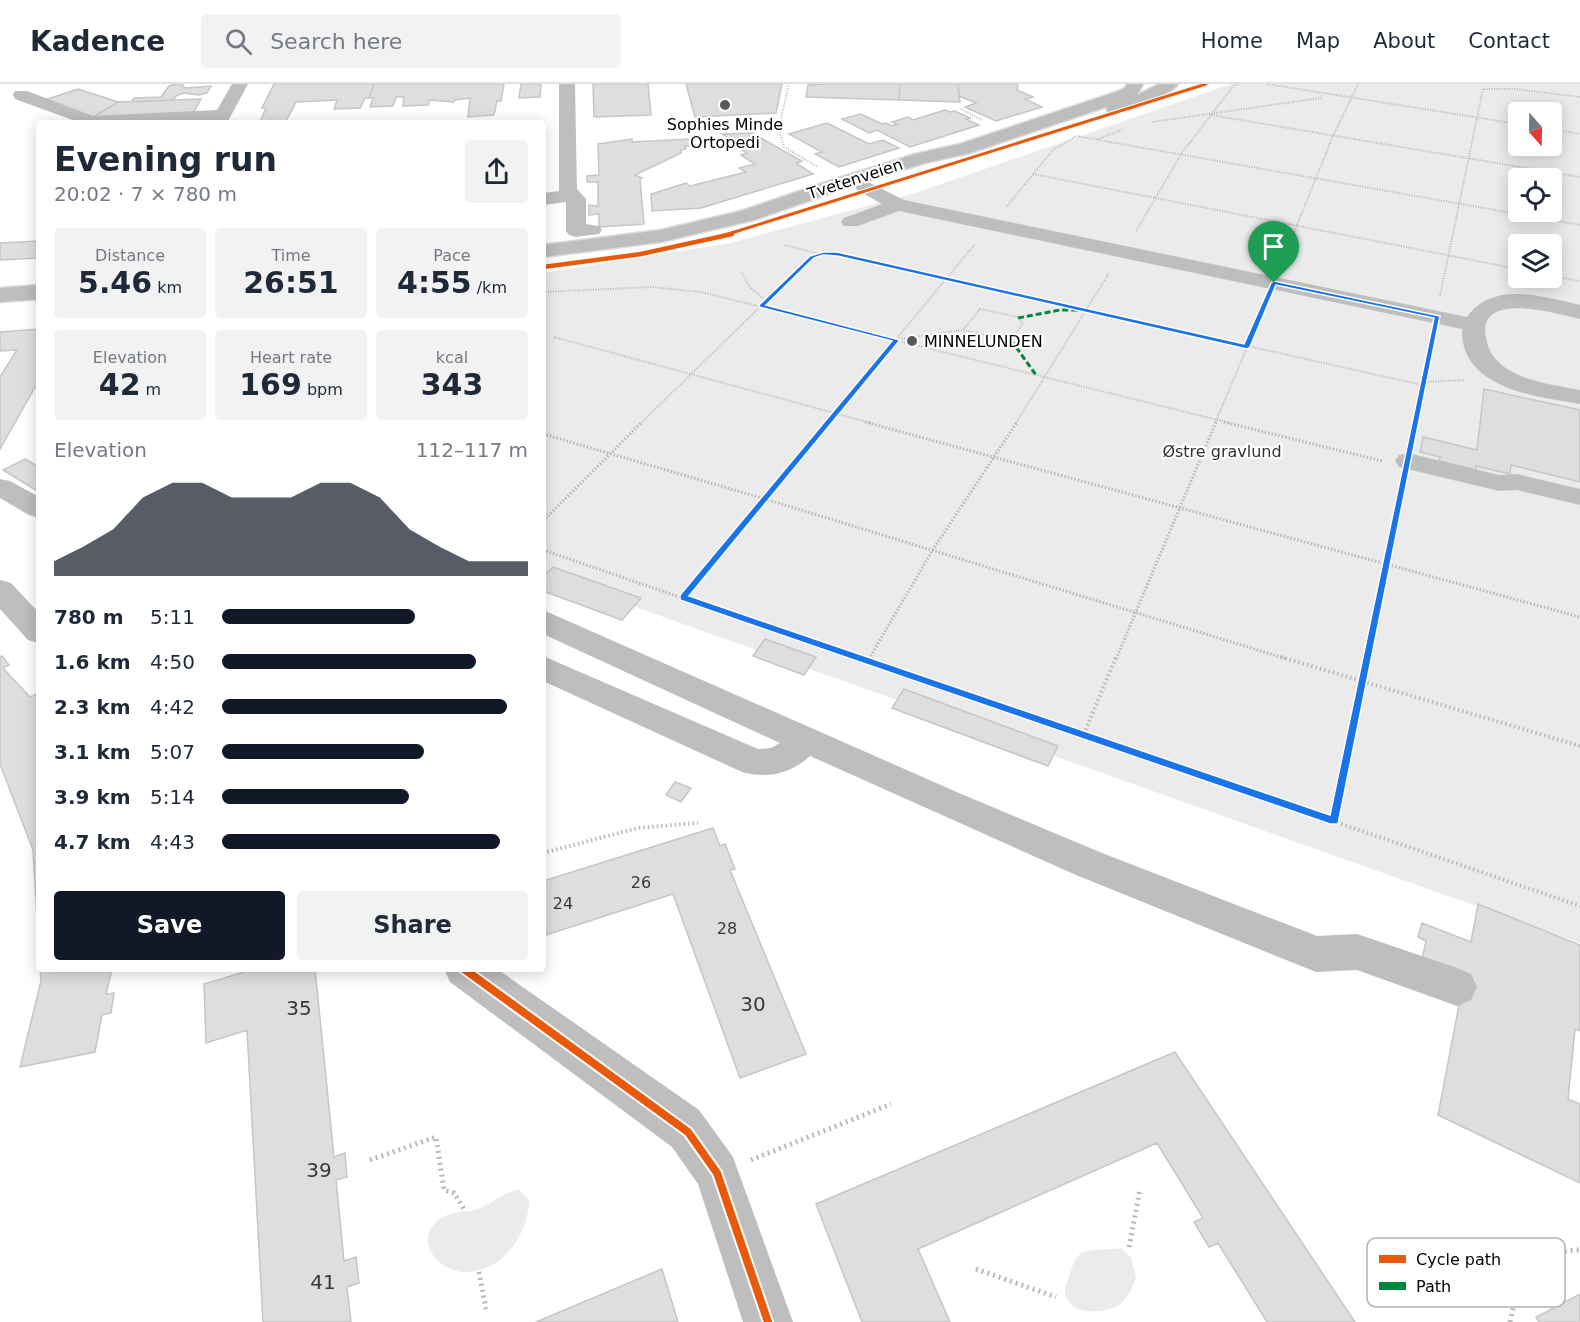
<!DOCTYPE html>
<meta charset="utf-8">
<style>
:root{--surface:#fff;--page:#f2f2f3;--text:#1f2937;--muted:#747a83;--line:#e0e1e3;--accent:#111827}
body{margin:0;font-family:"DejaVu Sans",sans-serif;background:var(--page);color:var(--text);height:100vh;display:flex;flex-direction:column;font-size:22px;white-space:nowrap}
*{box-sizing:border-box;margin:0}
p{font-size:20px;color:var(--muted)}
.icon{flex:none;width:33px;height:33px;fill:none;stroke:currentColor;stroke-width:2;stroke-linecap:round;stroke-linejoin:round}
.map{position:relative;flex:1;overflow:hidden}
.side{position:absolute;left:36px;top:36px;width:510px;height:852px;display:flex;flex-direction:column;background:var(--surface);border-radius:6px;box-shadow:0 3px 15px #0003}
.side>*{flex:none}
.needle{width:39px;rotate:160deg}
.tools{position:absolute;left:1508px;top:18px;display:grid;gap:12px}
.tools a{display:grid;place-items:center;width:54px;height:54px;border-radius:6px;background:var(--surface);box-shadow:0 3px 15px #0003;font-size:30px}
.pin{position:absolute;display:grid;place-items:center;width:51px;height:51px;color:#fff;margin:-62px -26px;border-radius:50% 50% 50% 0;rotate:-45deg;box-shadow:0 0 6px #0007}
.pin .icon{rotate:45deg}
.round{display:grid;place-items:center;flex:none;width:63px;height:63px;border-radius:6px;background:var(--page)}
.headline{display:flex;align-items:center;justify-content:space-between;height:102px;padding:0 18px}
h1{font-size:33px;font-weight:700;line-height:45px}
.figures{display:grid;grid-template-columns:repeat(3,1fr);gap:9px;height:102px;padding:6px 18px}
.figures div{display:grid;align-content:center;border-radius:6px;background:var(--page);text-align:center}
.figures b{font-size:30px;font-weight:700}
.figures small{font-size:16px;font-weight:400}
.figures p{font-size:16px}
.chart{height:168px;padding:12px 18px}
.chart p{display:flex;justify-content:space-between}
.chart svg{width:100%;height:108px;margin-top:6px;fill:var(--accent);opacity:.7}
.cta{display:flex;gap:12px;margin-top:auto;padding:12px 18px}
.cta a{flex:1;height:69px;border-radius:6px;background:var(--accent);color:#fff;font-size:24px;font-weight:700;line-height:69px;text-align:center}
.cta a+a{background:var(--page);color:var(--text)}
ul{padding:0 18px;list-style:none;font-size:20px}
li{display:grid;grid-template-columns:96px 72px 1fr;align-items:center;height:45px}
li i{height:15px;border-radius:8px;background:var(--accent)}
header{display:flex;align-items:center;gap:36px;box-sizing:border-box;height:84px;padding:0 30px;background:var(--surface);border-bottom:2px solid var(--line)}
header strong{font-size:28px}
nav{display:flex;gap:33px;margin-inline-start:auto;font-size:21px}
.search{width:420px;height:54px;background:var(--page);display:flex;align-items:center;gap:15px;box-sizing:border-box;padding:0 21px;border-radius:6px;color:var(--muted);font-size:22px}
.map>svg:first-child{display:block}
</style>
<header>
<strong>Kadence</strong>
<div class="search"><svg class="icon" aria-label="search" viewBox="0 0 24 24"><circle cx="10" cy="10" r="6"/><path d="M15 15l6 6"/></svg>Search here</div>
<nav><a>Home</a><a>Map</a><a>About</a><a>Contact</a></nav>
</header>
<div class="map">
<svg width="1580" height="1238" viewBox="0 0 1580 1238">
<rect width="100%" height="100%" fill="#fff"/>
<path fill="#ebebeb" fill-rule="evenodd" d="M 1231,0 L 1580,0 L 1580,859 L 543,490 L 543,189 L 731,159 L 915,109 ZM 1518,28 L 1551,28 L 1551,62 L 1518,62 ZM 1518,94 L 1551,94 L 1551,128 L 1518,128 ZM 1518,160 L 1551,160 L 1551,194 L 1518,194 Z
M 519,1105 L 529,1116 C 529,1149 503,1188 466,1188 C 439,1189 413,1157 438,1136 C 450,1127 465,1129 478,1125 C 493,1119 504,1108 519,1105 Z
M 1121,1164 L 1131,1173 L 1136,1194 C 1132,1204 1128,1214 1119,1221 C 1106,1229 1075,1232 1067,1215 C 1063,1208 1066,1200 1069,1192 C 1071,1186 1074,1176 1079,1171 C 1090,1163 1108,1167 1121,1164 Z"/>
<path fill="#dedede" stroke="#c6c6c6" stroke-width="1.5" d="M 177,0 L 183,0 L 182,2 L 186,4 L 211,2 L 207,9 L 199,11 L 183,9 L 176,12 L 173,16 L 131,18 L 134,14 L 161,13 L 169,2 Z
M 274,0 L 374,0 L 369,14 L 365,14 L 360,24 L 334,25 L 337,16 L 296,18 L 286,37 L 260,38 L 266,24 L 262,24 Z
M 374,0 L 504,0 L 501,17 L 497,17 L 494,31 L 468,33 L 470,14 L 455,16 L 454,18 L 430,16 L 428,21 L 403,22 L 404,13 L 396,13 L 393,22 L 370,23 L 373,14 L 369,14 Z
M 521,0 L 541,0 L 540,13 L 519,14 Z
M 593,0 L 648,0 L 651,31 L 594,33 Z
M 686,0 L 782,0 L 776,29 L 695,33 Z
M 822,0 L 900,0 L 899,16 L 806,13 L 808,1 Z
M 900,0 L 958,0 L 960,18 L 899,16 Z
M 958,0 L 1018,0 L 1017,6 L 1033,13 L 1025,15 L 1042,23 L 996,37 L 965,23 L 976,19 L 959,12 Z
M 78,5 L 115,17 L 119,18 L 93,33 L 44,16 Z
M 201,15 L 193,29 L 93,33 L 119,18 Z
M 945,26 L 950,28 L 955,27 L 970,34 L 966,35 L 979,41 L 910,63 L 877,46 L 869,49 L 842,35 L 861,30 L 882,40 L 886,39 L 892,42 L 897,40 L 892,38 L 908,33 L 913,36 Z
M 827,39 L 869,60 L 883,56 L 899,64 L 839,83 L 815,70 L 822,68 L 789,50 Z
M 752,49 L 802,77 L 796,79 L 813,90 L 701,124 L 652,127 L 651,110 L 686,99 L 690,102 L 746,88 L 739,84 L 755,80 L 741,71 L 747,69 L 728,58 L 733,57 L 722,50 Z
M 632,55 L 632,58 L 689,55 L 690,62 L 685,62 L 686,65 L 681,66 L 681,69 L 635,91 L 642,94 L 640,95 L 644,140 L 599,143 L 599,130 L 589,131 L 589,121 L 598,122 L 598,98 L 587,98 L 587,92 L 599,91 L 598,60 Z
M 39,157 L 39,174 L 0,176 L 0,159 Z
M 39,245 L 39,296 L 0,365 L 0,293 L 17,266 L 0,267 L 0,248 Z
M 1484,305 L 1580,326 L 1580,398 L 1511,381 L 1510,390 L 1476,382 L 1476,386 L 1439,377 L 1440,373 L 1420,368 L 1423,353 L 1477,366 Z
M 25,375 L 39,383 L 39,408 L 3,386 Z
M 553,483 L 641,514 L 622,536 L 543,507 L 543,493 Z
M 765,555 L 816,573 L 804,591 L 753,572 Z
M 2,572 L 9,581 L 3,584 L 30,613 L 37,610 L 39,612 L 39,867 L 33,766 L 0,680 L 0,573 Z
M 904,605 L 1058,662 L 1048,682 L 892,624 Z
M 675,698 L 691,704 L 681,718 L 666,711 Z
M 713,744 L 720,762 L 725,760 L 735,785 L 730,786 L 806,970 L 740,994 L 673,810 L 543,852 L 543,797 Z
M 1478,820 L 1580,861 L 1580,947 L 1575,945 L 1568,1015 L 1580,1020 L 1580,1099 L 1438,1031 L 1465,890 L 1422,875 L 1426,857 L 1418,853 L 1422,839 L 1471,858 Z
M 40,885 L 112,885 L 106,910 L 114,909 L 111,929 L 102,931 L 95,968 L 20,983 L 41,897 Z
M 254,885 L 315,885 L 334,1073 L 345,1069 L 347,1093 L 336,1096 L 344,1177 L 356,1173 L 359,1199 L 347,1203 L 351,1238 L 263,1238 L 247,946 L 206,959 L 204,900 Z
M 1175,968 L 1355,1238 L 1267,1238 L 1218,1159 L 1209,1163 L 1194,1138 L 1203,1134 L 1157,1059 L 918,1165 L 950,1238 L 862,1238 L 816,1120 Z
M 662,1185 L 678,1238 L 536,1238 Z
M 1580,1210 L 1580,1238 L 1539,1238 L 1536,1233 Z"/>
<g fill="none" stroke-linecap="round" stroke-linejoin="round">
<g stroke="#dbdbdb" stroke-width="3">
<path id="major" d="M 1127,0 L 1143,0 L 1137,11 L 1159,0 L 1178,0 C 1168,13 1124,31 1108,28 L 1106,23 L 970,69 L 925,79 L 846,104 L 754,136 L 661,158 L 543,173 L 543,161 L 661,146 L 741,127 L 832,96 L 915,70 L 960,60 L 1116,8 L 1125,4 Z
M 39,201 L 39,215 L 0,218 L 0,204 Z"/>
</g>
<path stroke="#b9b9b9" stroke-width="2" stroke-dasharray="1 1.5" stroke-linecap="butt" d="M 1267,0 L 1518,40
M 961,25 L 982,36
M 1211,31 L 1580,93
M 1152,38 L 1321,14 L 1323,10
M 780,39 L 789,0
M 774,40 L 780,49 L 784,63 L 818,83
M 1551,45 L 1580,50
M 1098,55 L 1122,46
M 1033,90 L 1518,185
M 1007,122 L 1053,66 L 1076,52 L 1580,141
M 1136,147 L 1182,69 L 1234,1 L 1240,0
M 785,161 L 819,170
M 1282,178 L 1333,52 L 1358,0
M 742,189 L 749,202 L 766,217
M 1551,192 L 1580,197
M 543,208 L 652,203 L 701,208 L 1230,339
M 1440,212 L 1483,5 L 1515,5 L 1580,13
M 980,225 L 1018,233 L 1023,239 L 1011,256 L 963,246 Z
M 554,253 L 871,339
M 899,255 L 963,246
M 1423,298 L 1465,296
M 641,339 L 807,177 L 819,170 L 837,170 L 1422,301
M 827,339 L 975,160
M 1016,339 L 1109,189
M 1215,339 L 1266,219
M 1415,339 L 1433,255"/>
<path stroke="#b9b9b9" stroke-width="3" stroke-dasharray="1.5 2" stroke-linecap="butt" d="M 865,338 L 1580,533
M 1224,338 L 1382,377
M 543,350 L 765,415 L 1287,575
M 1412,353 L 1415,338
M 543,437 L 642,338
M 543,466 L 860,575
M 683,513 L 828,338
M 869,575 L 932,467 L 1017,338
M 1116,575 L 1216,338
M 1367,575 L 1403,399"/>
<path stroke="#b9b9b9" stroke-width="4" stroke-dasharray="1.5 3" stroke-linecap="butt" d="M 856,573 L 1580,822
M 1281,573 L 1580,662
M 868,577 L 870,573
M 1084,650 L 1116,573
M 1334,737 L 1367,573
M 543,769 L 638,744 L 698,739"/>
<path stroke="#b9b9b9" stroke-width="5" stroke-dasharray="2 4" stroke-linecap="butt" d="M 370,1076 L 436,1053 L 444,1106 L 454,1109 L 464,1125
M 751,1076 L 891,1020
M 1129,1163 L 1140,1105
M 976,1185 L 1056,1213
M 479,1188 L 486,1225
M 1510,1238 C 1518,1197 1534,1166 1580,1166"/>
<path fill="#bebebe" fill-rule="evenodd" d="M 232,0 L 248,0 L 227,39 L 209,39 L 211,37 L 81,39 L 15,15 L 13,11 L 15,7 L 27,7 L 93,32 L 217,26 Z
M 559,0 L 575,0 L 577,105 L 586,115 L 586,140 L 599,142 L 602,146 L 599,150 L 576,153 L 569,151 L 566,147 L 566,118 L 543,121 L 543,109 L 559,107 Z
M 864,96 L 904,116 L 1467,233 C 1493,196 1544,213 1580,221 L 1580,235 C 1558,230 1476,205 1486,254 C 1488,268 1497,279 1509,286 C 1531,299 1556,301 1580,306 L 1580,320 C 1538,313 1460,305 1462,245 L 899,127 L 858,142 L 844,142 L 841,138 L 844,134 L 882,120 L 857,106 L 855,102 L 857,98 Z
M 1408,369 L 1499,391 L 1517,390 L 1580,405 L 1580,421 L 1517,406 L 1499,407 L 1399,383 L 1395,377 L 1399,371 Z
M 0,395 L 10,397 L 39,413 L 39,434 L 29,431 L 0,414 Z
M 0,496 L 11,499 L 39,529 L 39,559 L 28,556 L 0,525 Z
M 543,526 L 959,709 L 1102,769 L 1317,852 L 1357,850 L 1457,884 L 1471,890 L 1477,903 L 1471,916 L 1457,922 L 1357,886 L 1316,888 L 1076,791 L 810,672 C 791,690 766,695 742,688 L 543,597 L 543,572 L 758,665 L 771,664 L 780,659 L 543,550 Z
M 444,885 L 497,885 L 699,1026 L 733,1073 L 793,1238 L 743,1238 L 698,1100 L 672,1063 L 450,898 Z"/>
<use href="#major" fill="#bebebe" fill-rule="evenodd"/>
<path stroke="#00873e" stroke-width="3" stroke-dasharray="6 3" stroke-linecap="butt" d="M 1018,234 L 1060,226 L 1086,226
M 1011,256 L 1036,291"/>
<g stroke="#fff" stroke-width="5">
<path id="cycleway-far2" d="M 725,151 L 1206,0"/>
</g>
<g stroke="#fff" stroke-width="7">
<path id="cycleway-far1" d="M 543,183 L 641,170 L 732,150"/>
</g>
<g stroke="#fff" stroke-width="12">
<path id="cycleway" d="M 464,885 L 688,1048 L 717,1089 L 768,1238"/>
</g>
<use href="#cycleway-far2" stroke="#e8590c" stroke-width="3"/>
<use href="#cycleway-far1" stroke="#e8590c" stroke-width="4.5"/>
<use href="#cycleway" stroke="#e8590c" stroke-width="8"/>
</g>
<path fill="#1a73e8" stroke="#fff" stroke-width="1.5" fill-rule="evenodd" d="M 823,168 L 837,168 L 1244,260 L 1271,199 L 1274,197 L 1440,232 L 1338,740 L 1330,740 L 680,516 L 680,511 L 892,257 L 759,223 L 759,221 L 810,172 ZM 823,171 L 837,172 L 1247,265 L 1250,263 L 1276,201 L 1434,234 L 1330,731 L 689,512 L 900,256 L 766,221 L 814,174 Z"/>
<g fill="#595959" stroke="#fff" stroke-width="2">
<circle cx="725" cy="21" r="6"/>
<circle cx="912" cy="257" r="6"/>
</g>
<g text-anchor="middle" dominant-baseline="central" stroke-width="4.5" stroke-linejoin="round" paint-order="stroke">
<g font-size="16" fill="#000" stroke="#fff">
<text x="725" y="40">Sophies Minde<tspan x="725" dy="18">Ortopedi</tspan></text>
<text x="924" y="257" text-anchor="start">MINNELUNDEN</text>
</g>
<g font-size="16" fill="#000" stroke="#fff">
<text transform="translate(855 95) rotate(-18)">Tvetenveien</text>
</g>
<g font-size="16" fill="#313131" stroke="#fff">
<text x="1222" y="367">Østre gravlund</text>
</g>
<g font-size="16" fill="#383838">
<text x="641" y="798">26</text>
<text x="563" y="819">24</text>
<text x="727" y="844">28</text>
</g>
<g font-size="20" fill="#383838">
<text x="753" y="920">30</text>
<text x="299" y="924">35</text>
<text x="319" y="1086">39</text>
<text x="323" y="1198">41</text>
</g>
</g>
<rect x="1367" y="1154" width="198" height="69" rx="9" fill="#fff" stroke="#b2b2b2" stroke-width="1.5"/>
<rect x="1379" y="1171" width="27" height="8" fill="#e8590c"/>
<rect x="1379" y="1198" width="27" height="8" fill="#00873e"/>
<g font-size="16" fill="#000">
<text x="1416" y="1181">Cycle path</text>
<text x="1416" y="1208">Path</text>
</g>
</svg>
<div class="tools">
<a><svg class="needle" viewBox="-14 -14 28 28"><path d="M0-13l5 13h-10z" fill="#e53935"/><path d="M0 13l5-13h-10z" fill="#747a83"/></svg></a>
<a><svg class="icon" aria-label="locate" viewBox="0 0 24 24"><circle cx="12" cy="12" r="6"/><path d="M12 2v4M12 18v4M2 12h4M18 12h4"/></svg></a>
<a><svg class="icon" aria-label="layers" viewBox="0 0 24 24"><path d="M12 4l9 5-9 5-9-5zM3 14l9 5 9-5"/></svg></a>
</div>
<div class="pin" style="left:1274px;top:199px;background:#1e9e55"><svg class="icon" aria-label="arrive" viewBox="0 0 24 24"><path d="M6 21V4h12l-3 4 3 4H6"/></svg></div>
<section class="side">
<div class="headline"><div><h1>Evening run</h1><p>20:02 · 7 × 780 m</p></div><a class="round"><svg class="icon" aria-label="share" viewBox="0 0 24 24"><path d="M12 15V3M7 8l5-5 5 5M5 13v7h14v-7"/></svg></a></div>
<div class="figures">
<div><p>Distance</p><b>5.46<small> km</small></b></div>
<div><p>Time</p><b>26:51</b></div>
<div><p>Pace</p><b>4:55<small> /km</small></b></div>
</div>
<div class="figures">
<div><p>Elevation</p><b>42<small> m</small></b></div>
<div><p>Heart rate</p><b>169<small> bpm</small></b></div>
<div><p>kcal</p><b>343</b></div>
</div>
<div class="chart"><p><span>Elevation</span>112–117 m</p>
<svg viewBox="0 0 160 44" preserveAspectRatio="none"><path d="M0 44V38L10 32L20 25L30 12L40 6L50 6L60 12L70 12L80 12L90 6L100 6L110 12L120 25L130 32L140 38L150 38L160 38V44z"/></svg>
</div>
<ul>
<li><b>780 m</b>5:11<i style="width:63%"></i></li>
<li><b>1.6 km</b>4:50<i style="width:83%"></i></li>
<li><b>2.3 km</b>4:42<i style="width:93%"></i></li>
<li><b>3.1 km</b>5:07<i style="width:66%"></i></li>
<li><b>3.9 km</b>5:14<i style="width:61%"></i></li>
<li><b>4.7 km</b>4:43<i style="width:91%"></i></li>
</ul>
<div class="cta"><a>Save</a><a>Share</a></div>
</section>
</div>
